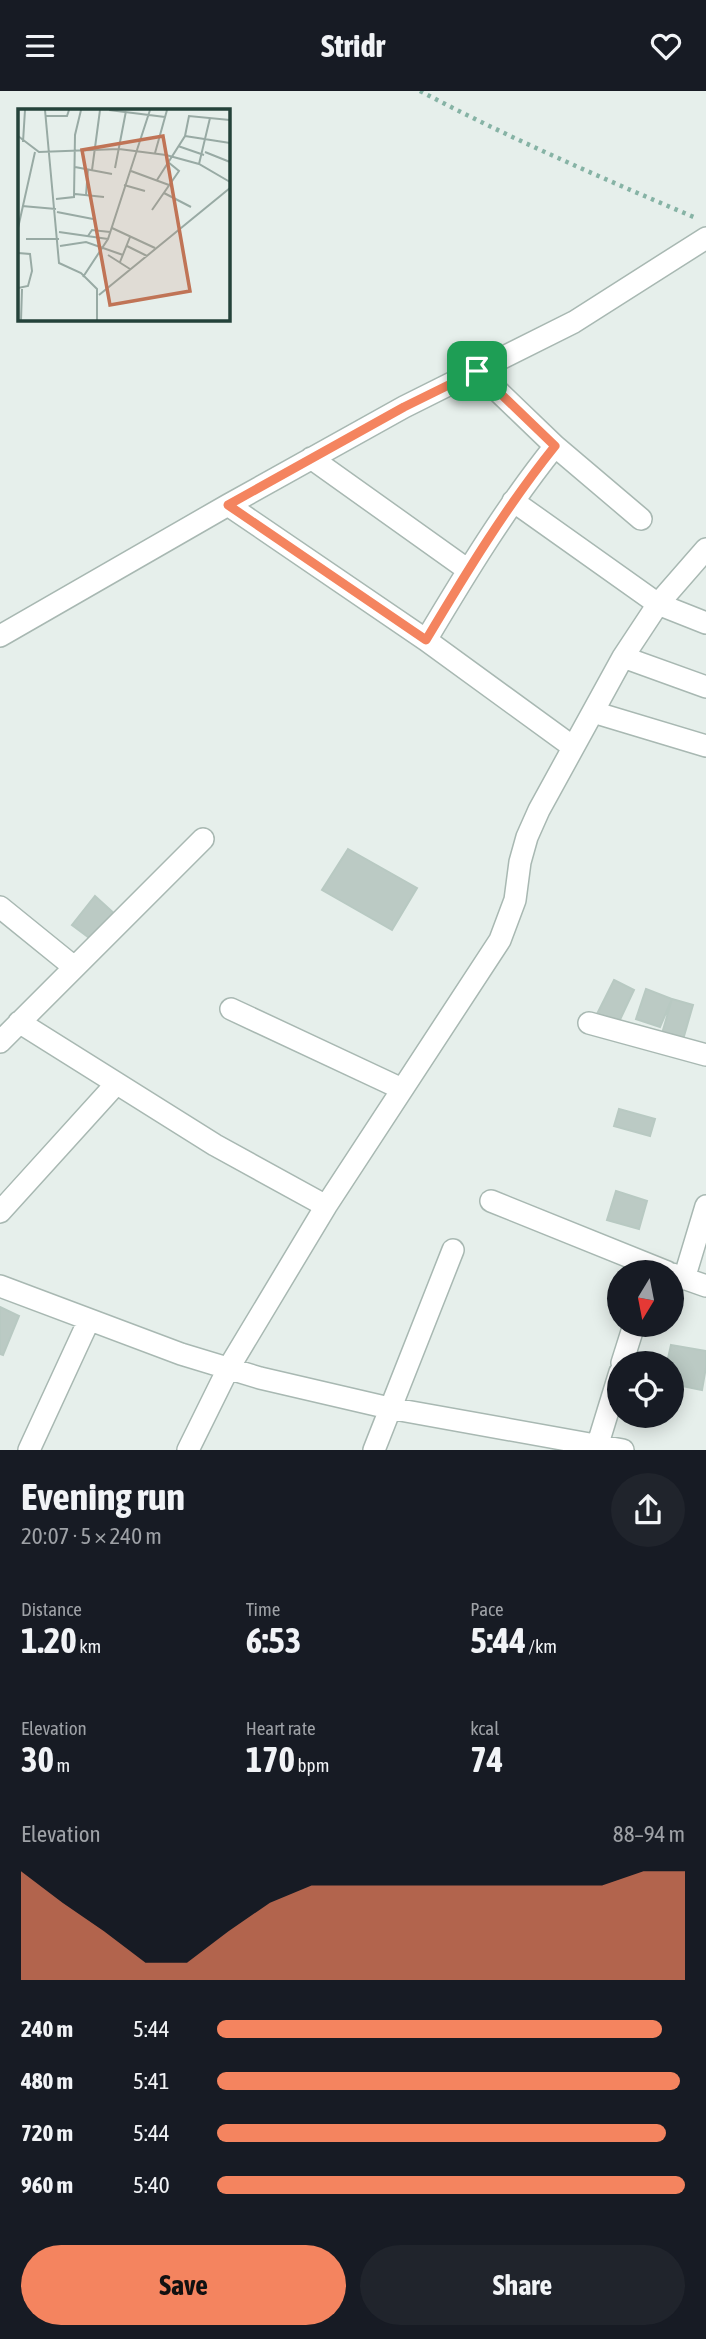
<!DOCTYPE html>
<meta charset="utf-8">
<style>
:root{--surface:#171b24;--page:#20242c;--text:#f1f3f6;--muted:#9ea1a6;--accent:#f4845f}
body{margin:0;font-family:"Asap Condensed",sans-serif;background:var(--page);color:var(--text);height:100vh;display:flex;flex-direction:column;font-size:26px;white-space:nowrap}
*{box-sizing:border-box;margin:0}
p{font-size:23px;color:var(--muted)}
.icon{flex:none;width:38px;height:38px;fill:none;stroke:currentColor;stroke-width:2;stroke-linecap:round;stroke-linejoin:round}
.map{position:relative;height:1359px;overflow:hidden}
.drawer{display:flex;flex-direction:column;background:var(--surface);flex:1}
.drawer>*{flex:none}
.needle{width:46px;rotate:190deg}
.controls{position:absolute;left:607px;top:1169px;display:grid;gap:14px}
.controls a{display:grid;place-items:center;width:77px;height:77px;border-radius:50%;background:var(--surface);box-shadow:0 4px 18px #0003;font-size:35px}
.pin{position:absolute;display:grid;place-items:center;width:60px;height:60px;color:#fff;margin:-30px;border-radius:14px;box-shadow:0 4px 10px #0006}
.round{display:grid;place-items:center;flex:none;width:74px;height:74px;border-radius:37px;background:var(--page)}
.summary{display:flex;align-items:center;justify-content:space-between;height:119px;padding:0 21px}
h1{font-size:38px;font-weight:700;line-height:52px}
.metrics{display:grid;grid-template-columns:repeat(3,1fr);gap:10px;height:119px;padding:7px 21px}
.metrics div{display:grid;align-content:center}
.metrics b{font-size:35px;font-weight:700}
.metrics small{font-size:19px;font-weight:400}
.metrics p{font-size:19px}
.chart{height:196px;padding:14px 21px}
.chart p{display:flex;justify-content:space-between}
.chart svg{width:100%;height:126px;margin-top:7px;fill:var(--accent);opacity:.7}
.action{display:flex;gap:14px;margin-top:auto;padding:14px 21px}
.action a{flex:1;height:80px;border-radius:42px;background:var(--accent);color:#111;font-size:28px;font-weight:700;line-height:80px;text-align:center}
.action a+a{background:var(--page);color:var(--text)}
ul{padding:0 21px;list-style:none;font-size:23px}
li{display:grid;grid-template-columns:112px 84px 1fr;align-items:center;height:52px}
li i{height:18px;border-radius:9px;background:var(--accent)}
header{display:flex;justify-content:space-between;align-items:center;height:91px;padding:0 21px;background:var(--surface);font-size:32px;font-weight:700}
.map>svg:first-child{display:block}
</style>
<header><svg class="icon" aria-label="menu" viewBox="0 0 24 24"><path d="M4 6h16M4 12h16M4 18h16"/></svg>Stridr<svg class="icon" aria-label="heart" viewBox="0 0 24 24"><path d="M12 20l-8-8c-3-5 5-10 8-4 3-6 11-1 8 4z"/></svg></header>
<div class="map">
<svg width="706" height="1359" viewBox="0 0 706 1359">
<rect width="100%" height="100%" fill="#e6efeb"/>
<path fill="#bbcac4" stroke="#b8c9c2" stroke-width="2" d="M 348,758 L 417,797 L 392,839 L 322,799 Z
M 95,805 L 118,826 L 92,849 L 72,834 Z
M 614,889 L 634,899 L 618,933 L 597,923 Z
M 646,898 L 672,908 L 660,936 L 636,928 Z
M 672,908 L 693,914 L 682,952 L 661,946 Z
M 619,1018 L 655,1028 L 650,1045 L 614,1035 Z
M 616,1100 L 647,1110 L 639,1138 L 607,1129 Z
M 0,1216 L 19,1225 L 3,1264 L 0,1263 Z
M 671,1254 L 706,1260 L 706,1276 L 702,1299 L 672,1293 L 672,1272 L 667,1272 Z"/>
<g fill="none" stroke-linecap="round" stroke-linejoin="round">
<g stroke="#a8b8b2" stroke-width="24">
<path id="minor" d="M 477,280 L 555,355 L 641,428
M 311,367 L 468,479
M 513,410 L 658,513 L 706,532
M 228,414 L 426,549 L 573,656
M 0,545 L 228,414 L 404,316 L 574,231 L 706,147
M 426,549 C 466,482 506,416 555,355
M 623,566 L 706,596
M 593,621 L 706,655
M 0,816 L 74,876
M 231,918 L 402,998
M 19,931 L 215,1054 L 326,1115
M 589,932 L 706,964
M 0,951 L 203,748
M 491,1110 L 667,1181
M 0,1121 L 116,993
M 672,1183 L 706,1195
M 684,1188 L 706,1115
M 0,1195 L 181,1263 L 260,1287 L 389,1317 L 623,1359
M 622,1272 L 634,1234
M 29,1359 L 89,1229
M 188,1359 L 228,1278 L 326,1115 L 500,849 L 515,809 L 520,771 L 527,746 L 539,719 L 623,566 L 658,513 L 706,458
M 374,1359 L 453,1159
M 596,1359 L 620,1281"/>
</g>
<path stroke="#86b3a5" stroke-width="4.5" stroke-dasharray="3.5 5" stroke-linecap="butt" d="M 420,0 C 509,47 602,87 696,127"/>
<use href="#minor" stroke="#fff" stroke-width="21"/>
</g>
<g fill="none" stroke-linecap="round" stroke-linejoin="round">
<g stroke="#fff" stroke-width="14">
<path id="route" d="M 477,280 L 555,355 C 506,416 466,482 426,549 L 228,414 L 404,316 Z"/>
</g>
<use href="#route" stroke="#f4845f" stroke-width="9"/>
</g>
<g transform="translate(18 18)">
<rect width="212" height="212" fill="#e6efeb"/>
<path fill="none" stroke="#98aaa4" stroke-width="2" d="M 27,1 L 41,154 L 63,164 L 79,180 L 79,211M 91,1 L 147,8M 27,7 L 49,7 L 51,1M 0,27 L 21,43 L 101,40 L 148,46 L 181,55 L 212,73M 167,27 L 212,34M 5,33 L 7,1M 160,37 L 186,46M 187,43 L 212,53M 137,44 L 149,1M 181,55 L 192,9M 57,58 L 94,65M 97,59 L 108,2M 74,61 L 82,1M 113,62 L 151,76M 139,71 L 167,27 L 171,7 L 212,11M 106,76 L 127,82M 146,84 L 173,98M 57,85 L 86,88M 68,86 L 70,60M 38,90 L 56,88 L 57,26 L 63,1M 4,97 L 38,100M 134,101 L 161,62 L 150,53M 39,103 L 75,110M 0,119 L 17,43M 94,119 L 137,139M 41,123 L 90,130M 70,127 L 74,121 L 92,123M 8,130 L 41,130M 42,137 L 68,133 L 105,146M 109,137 L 129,147M 0,144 L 12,145 L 14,162 L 10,177 L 0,179M 90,146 L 112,160M 102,153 L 112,128M 65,168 L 90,130 L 132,1M 81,186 L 212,79M 3,211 L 4,180"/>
<path fill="#c07456" fill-opacity="0.15" stroke="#c07456" stroke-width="3.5" d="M 145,27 L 172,182 L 92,196 L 64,41 Z"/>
<rect width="212" height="212" fill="none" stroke="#24423a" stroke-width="3.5"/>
</g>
</svg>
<div class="controls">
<a><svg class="needle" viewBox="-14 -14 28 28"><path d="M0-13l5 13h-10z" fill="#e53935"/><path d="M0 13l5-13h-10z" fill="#9ea1a6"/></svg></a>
<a><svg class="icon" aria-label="locate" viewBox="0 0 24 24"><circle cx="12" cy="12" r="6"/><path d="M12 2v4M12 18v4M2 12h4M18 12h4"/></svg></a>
</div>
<div class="pin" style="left:477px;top:280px;background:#1e9e55"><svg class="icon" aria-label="arrive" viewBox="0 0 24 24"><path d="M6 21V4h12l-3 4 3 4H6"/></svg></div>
</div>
<section class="drawer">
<div class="summary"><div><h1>Evening run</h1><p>20:07 · 5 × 240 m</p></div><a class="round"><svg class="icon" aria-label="share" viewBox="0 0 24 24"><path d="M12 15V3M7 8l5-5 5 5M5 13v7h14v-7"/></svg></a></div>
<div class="metrics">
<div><p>Distance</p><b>1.20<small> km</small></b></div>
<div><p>Time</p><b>6:53</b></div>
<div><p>Pace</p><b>5:44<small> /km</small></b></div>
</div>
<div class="metrics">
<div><p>Elevation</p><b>30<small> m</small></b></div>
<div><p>Heart rate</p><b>170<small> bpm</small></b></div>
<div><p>kcal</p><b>74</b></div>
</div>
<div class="chart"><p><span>Elevation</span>88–94 m</p>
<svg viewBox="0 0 160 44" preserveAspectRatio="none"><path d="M0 44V6L10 17L20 27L30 38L40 38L50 27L60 17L70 11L80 11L90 11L100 11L110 11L120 11L130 11L140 11L150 6L160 6V44z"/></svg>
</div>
<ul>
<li><b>240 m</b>5:44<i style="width:95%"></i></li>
<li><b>480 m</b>5:41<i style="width:99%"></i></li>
<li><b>720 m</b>5:44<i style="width:96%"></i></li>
<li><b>960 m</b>5:40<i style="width:100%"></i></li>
</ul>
<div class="action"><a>Save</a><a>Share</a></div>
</section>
